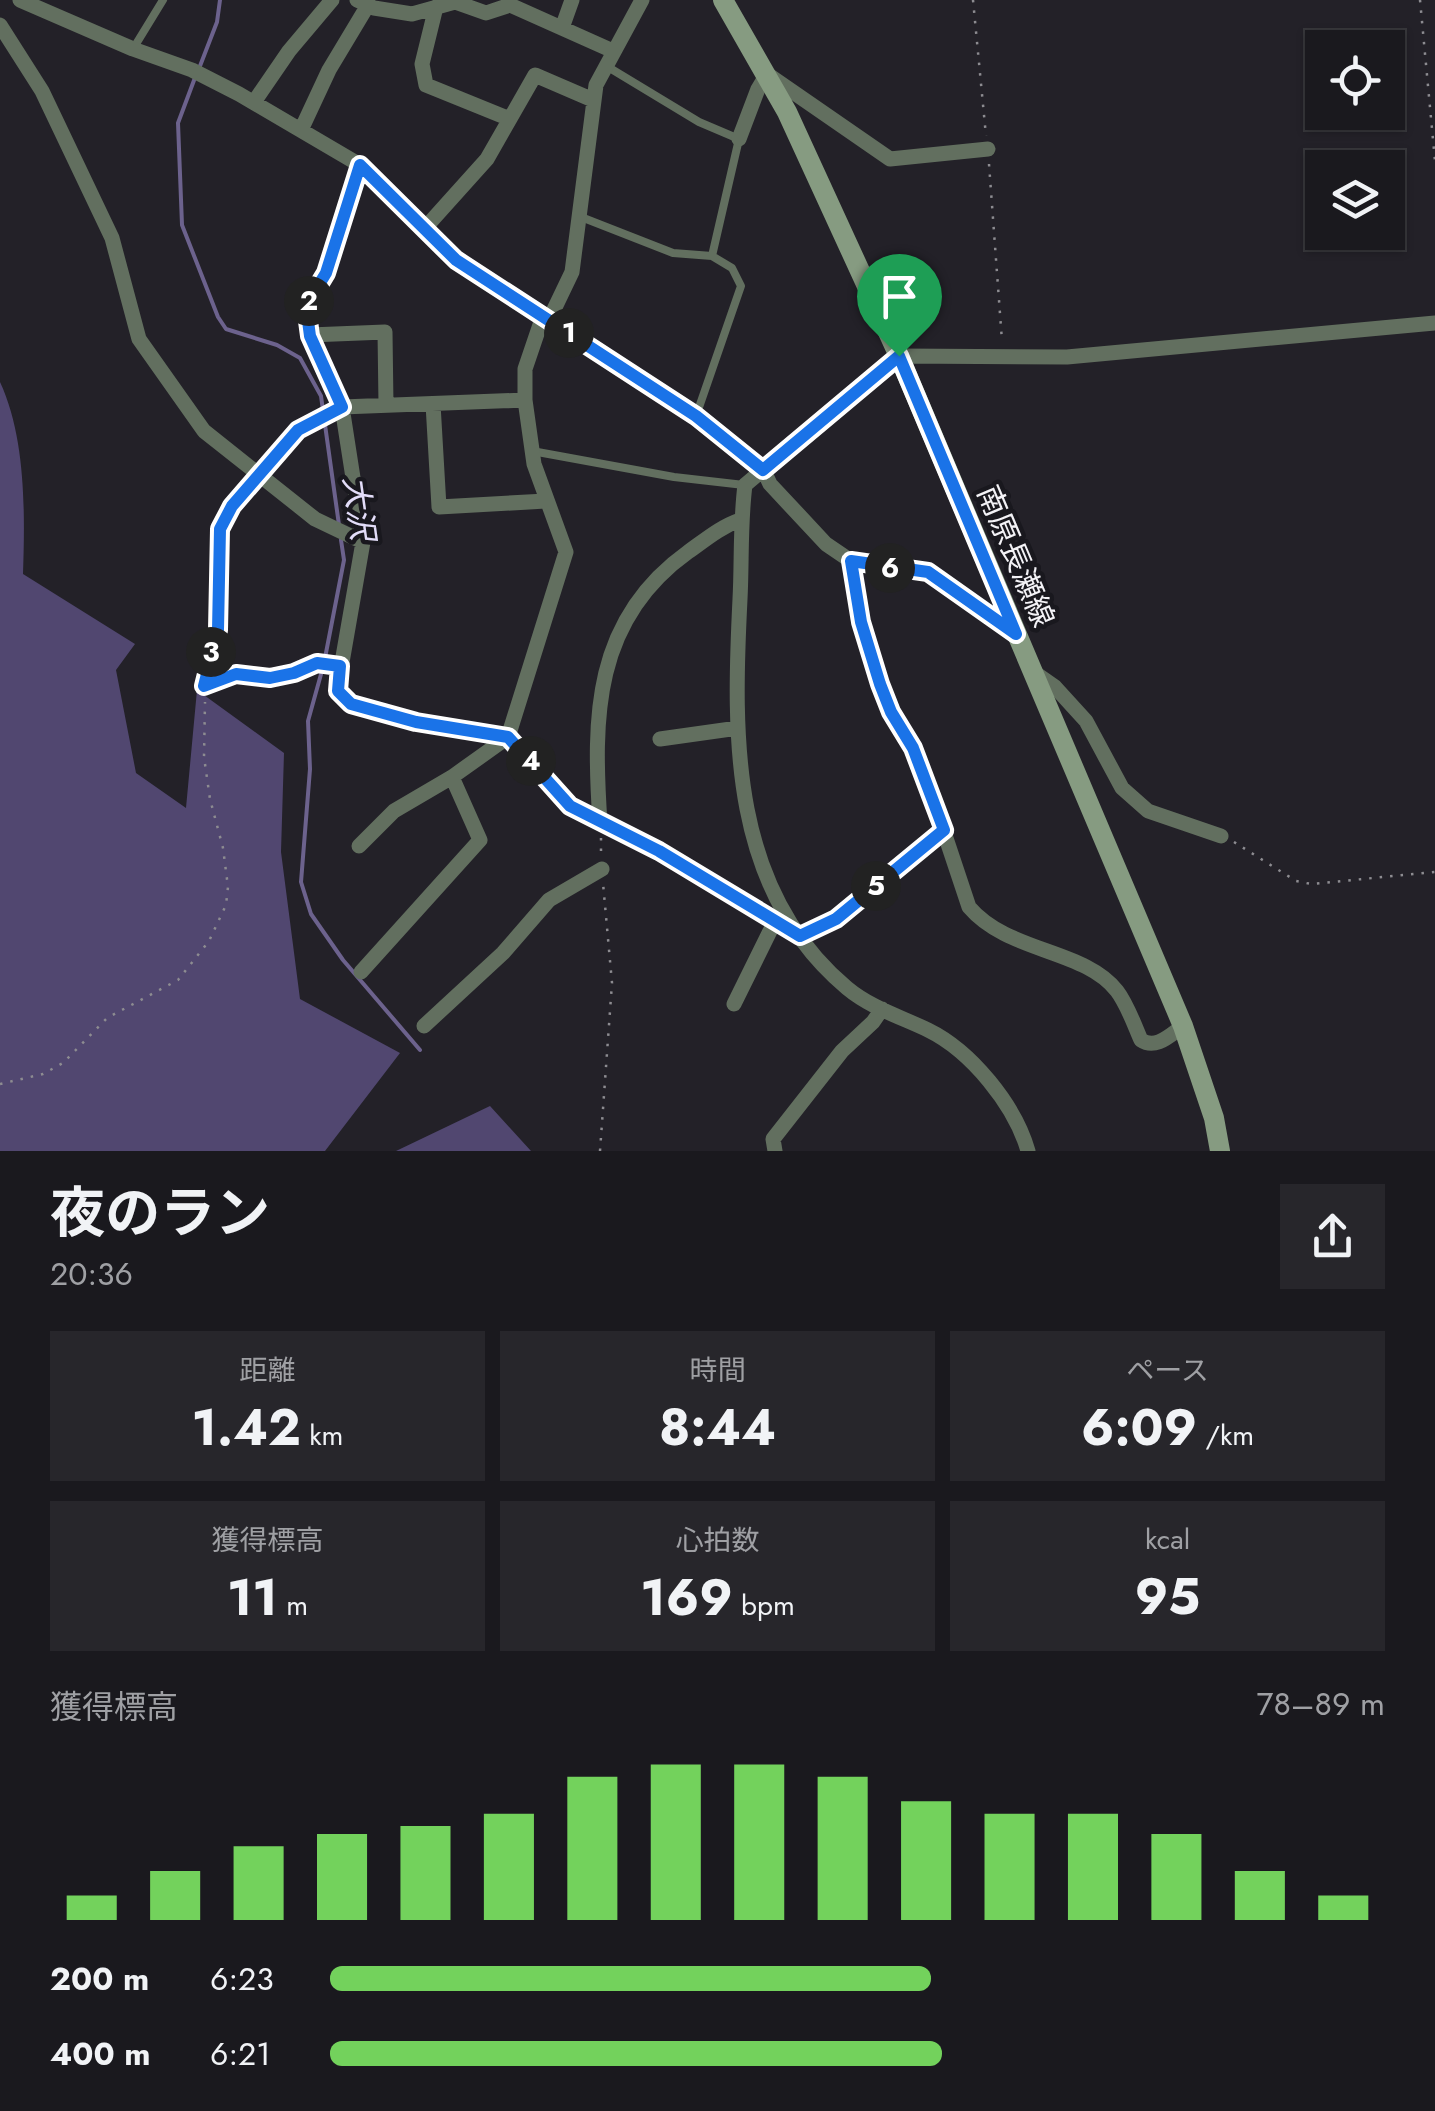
<!DOCTYPE html>
<html lang="ja">
<meta charset="utf-8">
<style>
:root{--surface:#1a191e;--page:#27262b;--text:#f1f3f6;--muted:#9fa0a4;--line:#38383c;--accent:#73d25c}
body{margin:0;font-family:Jost,"Noto Sans JP",sans-serif;background:var(--page);color:var(--text);height:100vh;display:flex;flex-direction:column;font-size:38px;white-space:nowrap}
*{box-sizing:border-box;margin:0}
p{font-size:32px;color:var(--muted)}
.icon{flex:none;width:55px;height:55px;fill:none;stroke:currentColor;stroke-width:2;stroke-linecap:round;stroke-linejoin:round}
.map{position:relative;height:1151px;overflow:hidden}
.drawer{display:flex;flex-direction:column;background:var(--surface);flex:1}
.drawer>*{flex:none}
.buttons{position:absolute;left:1305px;top:30px;display:grid;gap:20px}
.buttons a{display:grid;place-items:center;width:100px;height:100px;border-radius:0px;background:var(--surface);box-shadow:0 2px 8px #0004,0 0 0 2px var(--line);font-size:50px}
.pin{position:absolute;display:grid;place-items:center;width:85px;height:85px;color:#fff;margin:-102px -42px;border-radius:50% 50% 50% 0;rotate:-45deg;box-shadow:0 0 10px #0007}
.pin .icon{rotate:45deg}
.km{position:absolute;width:50px;height:50px;margin:-25px;border-radius:50%;background:#222;color:#fff;font-size:28px;line-height:50px;text-align:center}
.round{display:grid;place-items:center;flex:none;width:105px;height:105px;border-radius:0px;background:var(--page)}
.overview{display:flex;align-items:center;justify-content:space-between;height:170px;padding:0 50px}
h1{font-size:55px;font-weight:700;line-height:75px}
.figures{display:grid;grid-template-columns:repeat(3,1fr);gap:15px;height:170px;padding:10px 50px}
.figures div{display:grid;align-content:center;border-radius:0px;background:var(--page);text-align:center}
.figures b{font-size:50px;font-weight:700}
.figures small{font-size:28px;font-weight:400}
.figures p{font-size:28px}
.chart{height:280px;padding:20px 50px}
.chart p{display:flex;justify-content:space-between}
.chart svg{width:100%;height:180px;margin-top:10px;stroke:var(--accent);stroke-width:6}
ul{padding:0 50px;list-style:none;font-size:32px}
li{display:grid;grid-template-columns:160px 120px 1fr;align-items:center;height:75px}
li i{height:25px;border-radius:12px;background:var(--accent)}
.map>svg:first-child{display:block}
</style>
<div class="map">
<svg width="1435" height="1151" viewBox="0 0 1435 1151">
<rect width="100%" height="100%" fill="#232128"/>
<path fill="#514770" d="M 0,382 C 26,438 25,513 23,574 L 135,644 L 116,670 L 136,773 L 186,808 L 197,690 L 284,753 L 281,852 L 300,999 L 400,1053 L 325,1151 L 0,1151 Z
M 490,1106 L 531,1151 L 396,1151 Z"/>
<g fill="none" stroke-linecap="round" stroke-linejoin="round">
<path stroke="#6c628d" stroke-width="4" d="M 200,66 L 217,22 L 220,0
M 196,75 L 178,123 L 182,225 L 218,317 L 226,329 L 277,345 L 300,358 L 321,396 L 339,525
M 325,658 L 344,560 L 341,540
M 323,667 L 308,721 L 310,769 L 301,882 L 311,914 L 343,960 L 420,1050"/>
<path stroke="#8d8c91" stroke-width="2.5" stroke-dasharray="2.5 8" stroke-linecap="butt" d="M 973,0 L 986,136
M 1420,0 L 1435,161
M 989,164 L 1002,341
M 268,462 L 298,430 L 327,414
M 601,838 L 601,855
M 1234,842 L 1296,881 L 1311,884 L 1435,872
M 0,1084 L 43,1074 L 63,1063 L 107,1018 L 178,980 L 209,941 L 226,905 L 228,887 L 223,848 L 210,799 L 204,757 L 205,702
M 600,1151 L 612,983 L 603,883"/>
<path stroke="#626f5f" stroke-width="8" d="M 133,49 L 163,0
M 608,67 L 699,122 L 739,139 L 712,256
M 581,217 L 673,253 L 712,256 L 732,268 L 741,286 L 696,416
M 532,451 L 674,477 L 744,485
M 204,686 L 217,630 L 220,529 L 231,506 L 257,474"/>
<path stroke="#626f5f" stroke-width="15" d="M 20,0 L 133,49 L 192,70 L 239,94 L 360,165 L 456,260 L 696,416 L 763,469 L 770,484 L 826,544 L 851,561 L 928,572 L 1015,634
M 357,0 L 374,8 L 412,14 L 455,2 L 486,13 L 510,5 L 613,51
M 436,7 L 422,64 L 426,85 L 510,119
M 0,25 L 42,91 L 112,238 L 139,339 L 204,431 L 315,519 L 363,542
M 562,28 L 572,0
M 254,102 L 289,51 L 332,0
M 301,130 L 329,70 L 368,5
M 739,139 L 758,89 L 767,74 L 890,159 L 988,149
M 360,165 L 326,273 L 306,306 L 310,335 L 342,407 L 363,542 L 337,691 L 351,704 L 416,722 L 508,737 L 570,806 L 659,851 L 797,933
M 425,228 L 487,159 L 535,75 L 593,100
M 549,320 L 572,272 L 596,85 L 642,0
M 310,335 L 385,332 L 386,405
M 433,404 L 439,507 L 546,501
M 342,407 L 525,400
M 851,561 L 861,621 L 880,684 L 927,781 L 969,907 C 1008,953 1085,949 1117,991 C 1127,1004 1134,1024 1141,1040 C 1156,1050 1170,1035 1183,1026
M 1035,673 L 1055,687 L 1086,721 L 1122,788 L 1148,811 L 1221,836
M 204,686 L 235,674 L 271,678 L 294,673 L 317,663 L 341,666
M 660,739 L 738,728
M 600,823 C 593,717 593,620 688,552 C 705,540 720,527 740,520
M 359,846 L 394,811 L 452,777 L 508,737 L 566,552 L 534,464 L 525,400 L 525,369 L 543,316
M 800,936 L 836,919 L 944,830
M 361,972 L 480,840 L 452,777
M 734,1004 L 776,919
M 424,1026 L 503,953 L 549,900 L 602,869
M 775,1151 L 773,1139 L 842,1051 L 873,1022 L 882,1009
M 1028,1151 C 1015,1105 971,1051 928,1030 C 901,1017 871,1008 847,988 C 730,890 733,738 740,599 C 742,561 740,524 745,485 L 899,356 L 1067,357 L 1435,323"/>
<path stroke="#869b81" stroke-width="20" d="M 723,0 L 787,112 L 899,356 L 1183,1026 L 1214,1118 L 1220,1151"/>
</g>
<g fill="none" stroke-linecap="round" stroke-linejoin="round">
<g stroke="#fff" stroke-width="20">
<path id="route" d="M 360,165 L 456,260 L 696,416 L 763,470 L 899,356 L 1016,634 L 928,572 L 851,561 L 861,622 L 880,684 L 891,712 L 913,748 L 944,830 L 836,919 L 800,936 L 659,851 L 570,806 L 508,737 L 416,722 L 351,704 L 338,691 L 340,666 L 317,663 L 294,673 L 270,678 L 236,674 L 204,686 L 218,630 L 220,529 L 232,506 L 298,430 L 342,407 L 310,336 L 306,306 L 326,273 Z"/>
</g>
<use href="#route" stroke="#1a73e8" stroke-width="12"/>
</g>
<g text-anchor="middle" dominant-baseline="central" stroke-width="9" stroke-linejoin="round" paint-order="stroke">
<g font-size="30" fill="#f3f2f6" stroke="#19181e">
<text transform="translate(1016 556) rotate(67)">南原長瀬線</text>
</g>
<g font-size="32" font-style="italic" fill="#e3ddf9" stroke="#19181e">
<text transform="translate(359 508) rotate(82)">大沢</text>
</g>
</g>
</svg>
<div class="buttons">
<a><svg class="icon" aria-label="locate" viewBox="0 0 24 24"><circle cx="12" cy="12" r="6"/><path d="M12 2v4M12 18v4M2 12h4M18 12h4"/></svg></a>
<a><svg class="icon" aria-label="layers" viewBox="0 0 24 24"><path d="M12 4l9 5-9 5-9-5zM3 14l9 5 9-5"/></svg></a>
</div>
<div class="pin" style="left:899px;top:356px;background:#1e9e55"><svg class="icon" aria-label="arrive" viewBox="0 0 24 24"><path d="M6 21V4h12l-3 4 3 4H6"/></svg></div>
<b class="km" style="left:569px;top:333px">1</b>
<b class="km" style="left:309px;top:301px">2</b>
<b class="km" style="left:211px;top:652px">3</b>
<b class="km" style="left:531px;top:761px">4</b>
<b class="km" style="left:876px;top:886px">5</b>
<b class="km" style="left:890px;top:568px">6</b>
</div>
<section class="drawer">
<div class="overview"><div><h1>夜のラン</h1><p>20:36</p></div><a class="round"><svg class="icon" aria-label="share" viewBox="0 0 24 24"><path d="M12 15V3M7 8l5-5 5 5M5 13v7h14v-7"/></svg></a></div>
<div class="figures">
<div><p>距離</p><b>1.42<small> km</small></b></div>
<div><p>時間</p><b>8:44</b></div>
<div><p>ペース</p><b>6:09<small> /km</small></b></div>
</div>
<div class="figures">
<div><p>獲得標高</p><b>11<small> m</small></b></div>
<div><p>心拍数</p><b>169<small> bpm</small></b></div>
<div><p>kcal</p><b>95</b></div>
</div>
<div class="chart"><p><span>獲得標高</span>78–89 m</p>
<svg viewBox="0 0 160 44" preserveAspectRatio="none"><path d="M5 44V38M15 44V32M25 44V26M35 44V23M45 44V21M55 44V18M65 44V9M75 44V6M85 44V6M95 44V9M105 44V15M115 44V18M125 44V18M135 44V23M145 44V32M155 44V38"/></svg>
</div>
<ul>
<li><b>200 m</b>6:23<i style="width:57%"></i></li>
<li><b>400 m</b>6:21<i style="width:58%"></i></li>
</ul>
</section>
